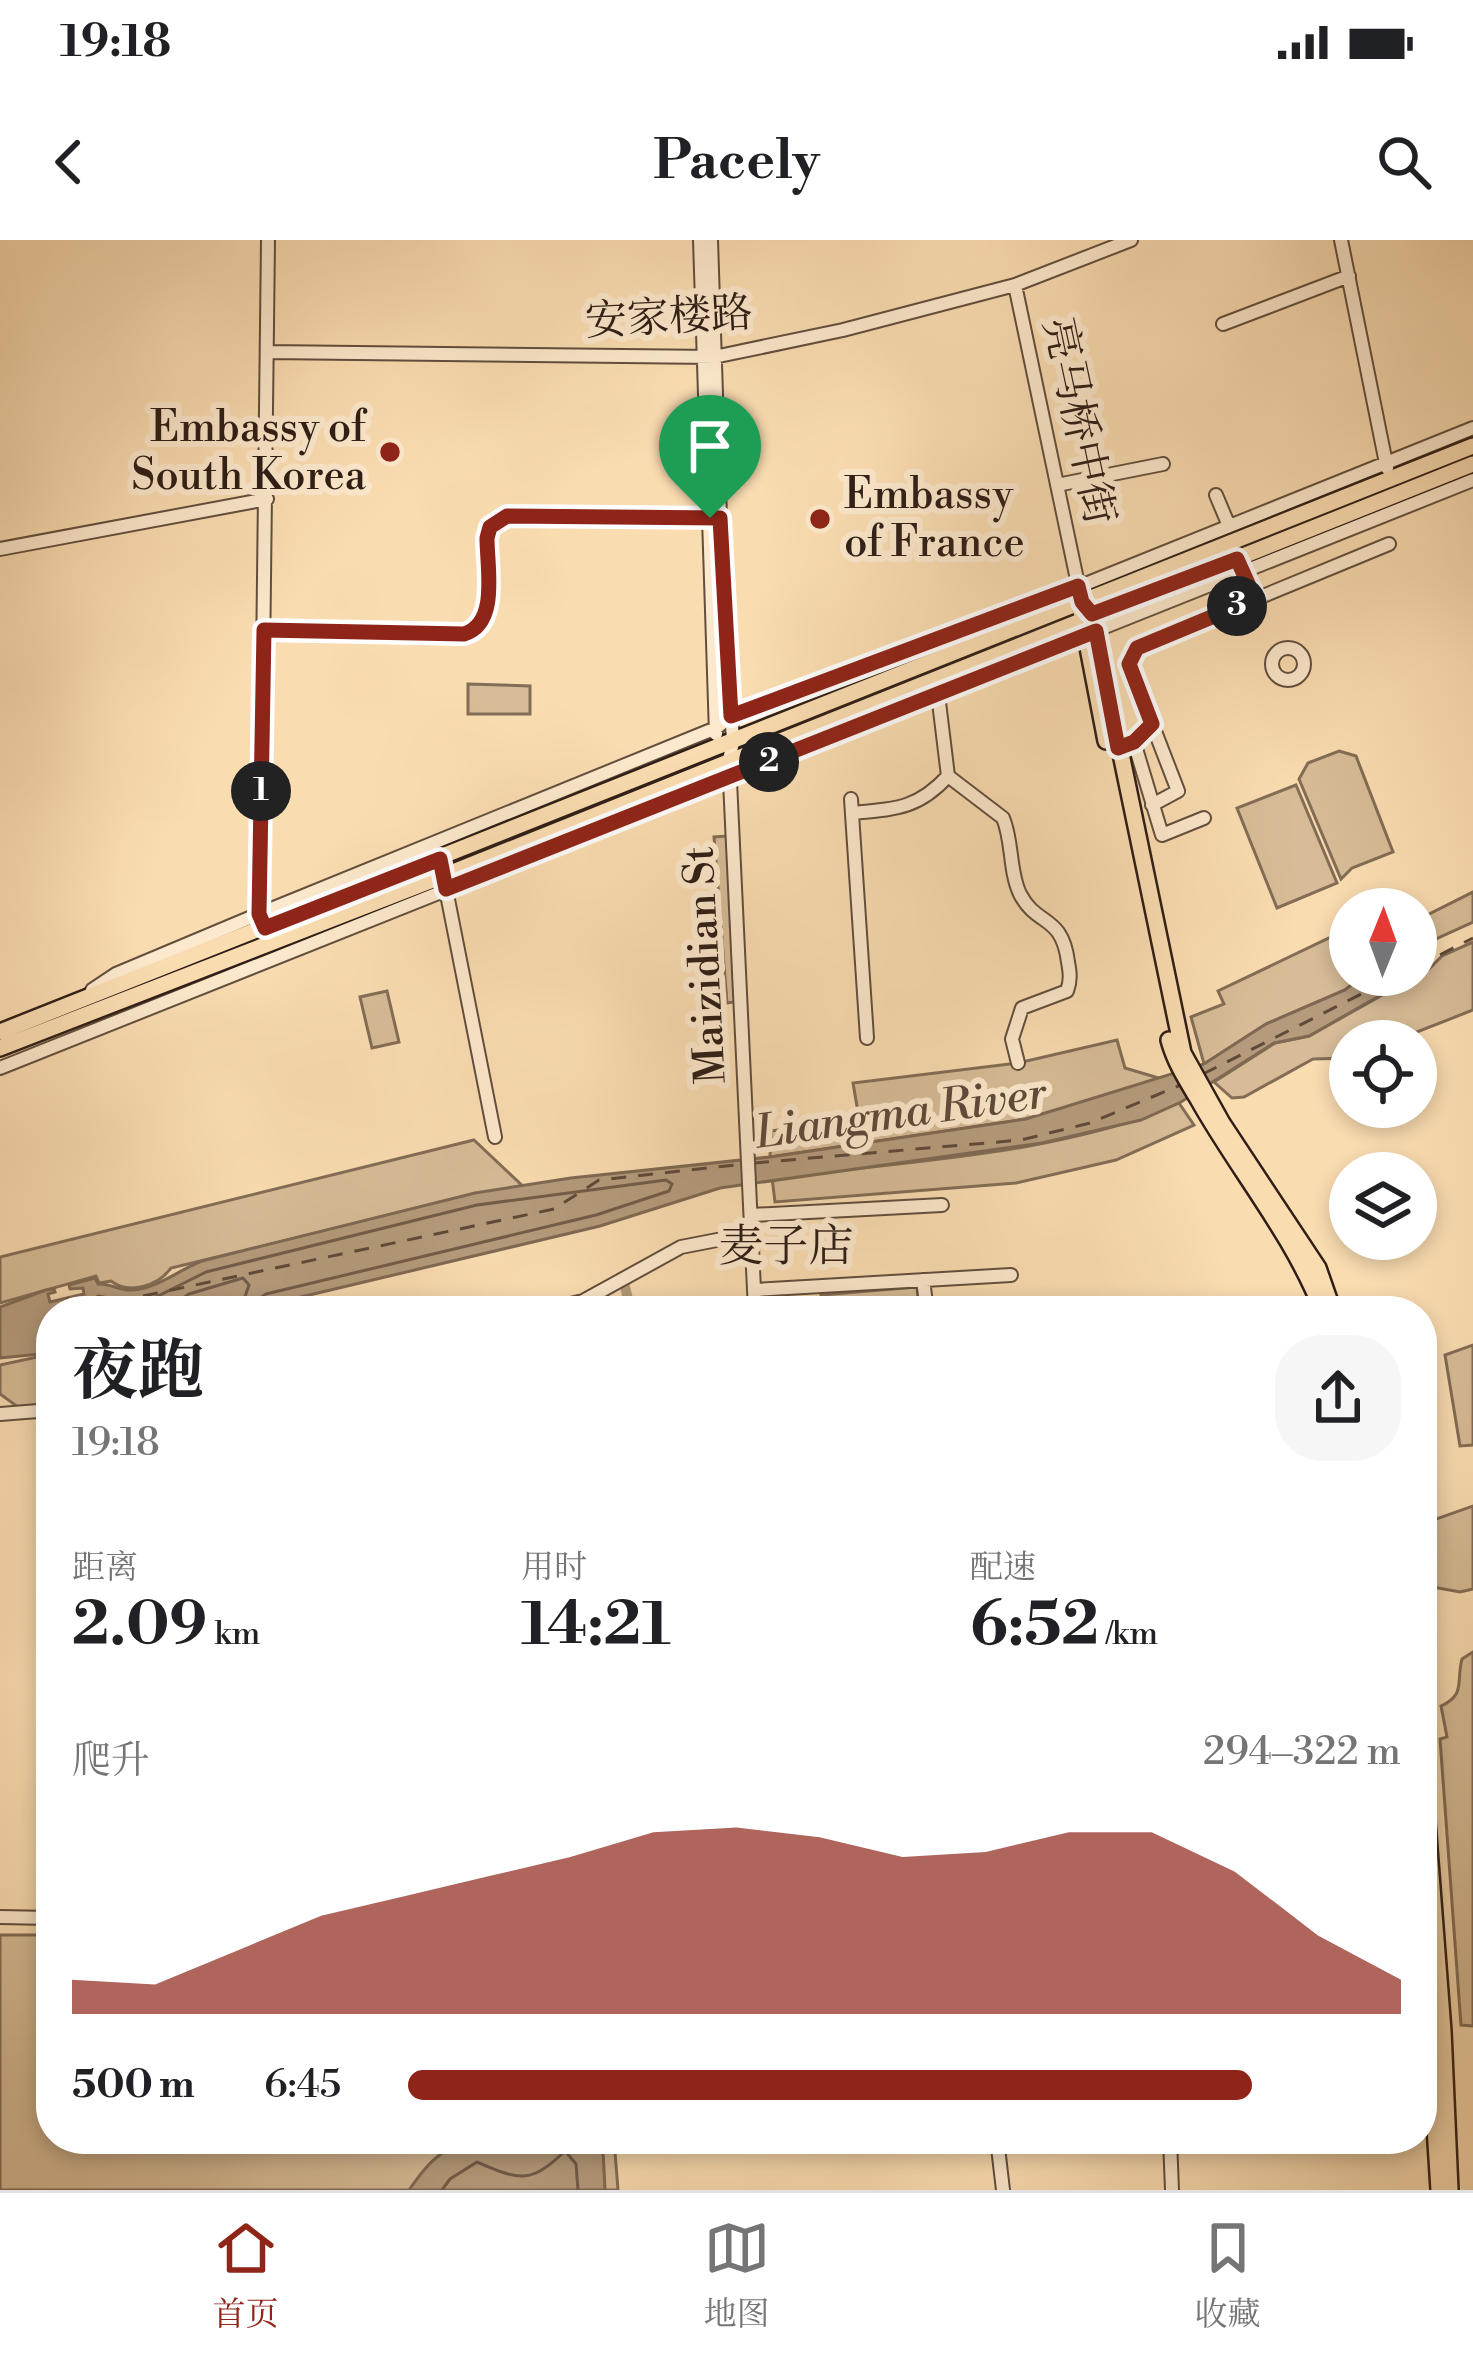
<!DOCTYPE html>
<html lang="zh">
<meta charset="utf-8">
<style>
:root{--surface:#fff;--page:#f6f6f6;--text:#202124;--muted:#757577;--line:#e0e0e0;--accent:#8f2418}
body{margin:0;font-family:"Libre Bodoni","Noto Serif SC",serif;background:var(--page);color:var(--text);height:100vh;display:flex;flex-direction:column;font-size:45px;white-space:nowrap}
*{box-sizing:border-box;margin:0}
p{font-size:39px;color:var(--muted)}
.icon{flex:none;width:66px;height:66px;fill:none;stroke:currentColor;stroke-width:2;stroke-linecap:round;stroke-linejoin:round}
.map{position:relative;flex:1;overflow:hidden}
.panel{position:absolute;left:36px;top:1056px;width:1401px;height:858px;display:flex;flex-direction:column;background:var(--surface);border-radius:48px;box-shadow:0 6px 18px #0003}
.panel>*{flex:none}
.needle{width:78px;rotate:1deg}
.controls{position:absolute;left:1329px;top:648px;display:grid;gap:24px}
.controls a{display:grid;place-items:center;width:108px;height:108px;border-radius:50%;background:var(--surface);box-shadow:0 6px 18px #0003;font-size:60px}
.pin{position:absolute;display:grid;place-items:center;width:102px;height:102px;color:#fff;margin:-123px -51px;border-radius:50% 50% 50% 0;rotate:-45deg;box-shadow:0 0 12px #0007}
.pin .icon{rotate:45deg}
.km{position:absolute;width:60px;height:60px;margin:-30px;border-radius:50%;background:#222;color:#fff;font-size:33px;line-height:60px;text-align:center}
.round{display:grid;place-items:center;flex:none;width:126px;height:126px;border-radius:48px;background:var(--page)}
.headline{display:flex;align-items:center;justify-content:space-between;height:204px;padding:0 36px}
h1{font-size:66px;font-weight:700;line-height:90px}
.metrics{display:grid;grid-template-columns:repeat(3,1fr);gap:18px;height:204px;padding:12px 36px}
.metrics div{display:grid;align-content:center}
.metrics b{font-size:60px;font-weight:700}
.metrics small{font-size:33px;font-weight:400}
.metrics p{font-size:33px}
.chart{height:336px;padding:24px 36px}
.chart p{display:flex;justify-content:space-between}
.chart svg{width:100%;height:216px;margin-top:12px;fill:var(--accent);opacity:.7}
ul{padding:0 36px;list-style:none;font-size:39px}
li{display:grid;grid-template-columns:192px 144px 1fr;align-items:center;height:90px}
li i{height:30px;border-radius:15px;background:var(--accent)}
.status{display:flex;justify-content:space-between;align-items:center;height:84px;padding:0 60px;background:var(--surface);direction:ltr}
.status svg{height:33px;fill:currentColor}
header{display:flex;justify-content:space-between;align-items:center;height:156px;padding:0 36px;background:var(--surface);font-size:54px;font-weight:700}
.menu{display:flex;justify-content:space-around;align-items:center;height:168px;border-top:3px solid var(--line);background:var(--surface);font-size:33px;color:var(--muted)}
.menu a{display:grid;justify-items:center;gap:6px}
.menu .active{color:var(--accent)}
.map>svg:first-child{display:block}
</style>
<div class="status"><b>19:18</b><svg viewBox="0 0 49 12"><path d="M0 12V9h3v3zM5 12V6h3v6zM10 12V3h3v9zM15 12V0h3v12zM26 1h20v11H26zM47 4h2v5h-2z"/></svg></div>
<header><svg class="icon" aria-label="back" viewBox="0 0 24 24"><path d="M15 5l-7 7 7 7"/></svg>Pacely<svg class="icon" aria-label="search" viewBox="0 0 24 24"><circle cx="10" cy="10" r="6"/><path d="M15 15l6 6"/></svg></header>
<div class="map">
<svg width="1473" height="1950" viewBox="0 0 1473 1950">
<rect width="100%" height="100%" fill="#fadcb1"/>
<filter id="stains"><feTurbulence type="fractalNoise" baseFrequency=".00167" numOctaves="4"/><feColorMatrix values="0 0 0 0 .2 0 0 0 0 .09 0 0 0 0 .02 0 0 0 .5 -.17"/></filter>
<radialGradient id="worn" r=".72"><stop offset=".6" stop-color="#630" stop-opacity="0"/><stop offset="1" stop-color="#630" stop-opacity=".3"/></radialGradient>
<path fill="#d7bc97" stroke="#836d56" stroke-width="3" d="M 468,444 L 530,446 L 530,474 L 468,474 Z
M 1339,511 L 1356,516 L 1393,612 L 1352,628 L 1341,639 L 1299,539 L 1308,523 Z
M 1296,545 L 1337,643 L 1277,668 L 1237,568 Z
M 727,596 L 741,761 L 727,763 L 714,597 Z
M 1473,652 L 1473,682 L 1416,708 L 1416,677 L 1423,677 Z
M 1350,688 L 1350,735 L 1364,735 L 1345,750 L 1266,784 L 1204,824 L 1191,777 L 1224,764 L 1218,751 Z
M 1473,702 L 1473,770 L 1394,801 L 1350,801 L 1350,818 L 1313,819 L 1244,857 L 1232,858 L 1214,842 L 1275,803 L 1309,796 L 1429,729 L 1442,716 Z
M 387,751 L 399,802 L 372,808 L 360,757 Z
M 1117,800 L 1125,828 L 1162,839 L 1026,879 L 770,917 L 771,891 L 859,878 L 853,843 L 1018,823 Z
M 1179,863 L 1194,885 L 1116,920 L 1016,943 L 775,962 L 772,938 C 898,922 1064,915 1179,863 Z
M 474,900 L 527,950 L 438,964 L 171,1028 C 158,1046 129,1055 111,1041 L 99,1043 L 96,1036 L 0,1063 L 0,1017 Z
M 917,1047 L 919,1071 L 823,1071 L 821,1055 Z
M 1473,1105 L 1473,1205 L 1460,1206 L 1445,1115 Z
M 51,1114 L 51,1165 L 18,1167 L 0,1154 L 0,1125 Z
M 1473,1266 L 1473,1349 L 1460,1352 L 1422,1345 L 1422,1284 Z
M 1473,1412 L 1473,1786 L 1461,1785 L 1440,1499 L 1447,1497 L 1441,1466 C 1466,1455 1456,1441 1462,1419 Z
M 0,1695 L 51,1695 L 51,1899 L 614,1899 L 618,1950 L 0,1950 Z"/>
<path fill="#b59b7c" stroke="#7f6953" stroke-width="3" d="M 1364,735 L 1416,735 L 1309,796 L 1274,803 L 1181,862 L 1141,880 L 1042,903 L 720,948 L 600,986 L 242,1071 L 51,1071 L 51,1113 L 0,1118 L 0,1067 L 46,1050 L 54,1049 L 55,1052 L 48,1054 L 50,1062 L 84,1054 L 83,1048 L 70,1049 L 69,1045 L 95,1038 L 98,1044 C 110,1043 115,1049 127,1050 C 153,1052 178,1030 202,1021 L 475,953 L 571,938 L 770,917 L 1026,879 L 1204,824 L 1266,784 L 1345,750 Z
M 538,1899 L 581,1899 L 603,1910 L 605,1950 L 409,1950 C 437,1910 449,1903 497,1900 L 509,1909 L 533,1907 Z"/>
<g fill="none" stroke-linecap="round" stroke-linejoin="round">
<path stroke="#725c49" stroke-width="3" d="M 64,1071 L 86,1066 L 98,1056 L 129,1062 L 156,1057 L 206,1032 L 477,965 L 666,940 L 672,944 L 669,951 L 596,975 L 266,1054 L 257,1060 L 255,1071
M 163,1071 L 189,1054 L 243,1038 L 249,1045 L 240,1071
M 442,1950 L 450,1939 L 477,1922 C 519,1940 530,1945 565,1911 L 576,1924 L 578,1950"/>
<path stroke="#b59b7c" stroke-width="10" d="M 625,1047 L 631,1071"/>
<path stroke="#5e4a3a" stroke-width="3" stroke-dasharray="15 12" stroke-linecap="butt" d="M 1416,727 L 1473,698
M 1203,834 L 1399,735
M 754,923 L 1021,900 L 1090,883 L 1183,844
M 67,1058 L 82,1069 L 554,969 L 599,940 L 744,924"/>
<g stroke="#624e3d" stroke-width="16">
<path id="minor" d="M 700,0 L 716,494
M 711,0 L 720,278 L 733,502 L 729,520 L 755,1071
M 1341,0 L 1387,228
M 1015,45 L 1079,349
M 1223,84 L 1349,36
M 268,112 L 714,117 L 843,90 L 1015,45 L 1131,0
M 1057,245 L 1163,224
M 1216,255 L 1229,286
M 0,309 L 267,259
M 264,390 L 465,394 C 499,383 487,328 487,298 L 490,287 L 507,276 L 720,278
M1272 424a16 16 0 1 1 32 0a16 16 0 1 1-32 0Z
M 1152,485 L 1134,502 L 1162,595 L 1204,578
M 948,536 L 1003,578 C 1013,602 1009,631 1020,654 C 1037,687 1062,674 1068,722 C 1070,733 1071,740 1067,751 L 1022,768 L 1012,799 L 1018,823
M 851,559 L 867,798
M 1152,565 L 1178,551 L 1129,424 L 1137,408 L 1389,304
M 852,573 C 895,569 918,569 948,536 L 938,454
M 440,619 L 495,897
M 260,676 L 268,0
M 92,750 L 116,734 L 259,674 L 716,488 L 731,476 L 1078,347 L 1473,188
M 0,828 L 1473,240
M 752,975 L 942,965
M 923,1040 L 927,1071
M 755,1050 L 1011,1035
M 541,1071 L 583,1061 L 681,1007 L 753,993
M 0,1174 L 51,1170
M 0,1677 L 51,1678
M 997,1899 L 1003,1950
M 1170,1899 L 1172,1950"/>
</g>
<g stroke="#2f1e16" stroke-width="20">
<path id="major" d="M 1088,369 L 1092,374 L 1183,813 L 1222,883 L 1318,1028 L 1333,1071
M 1081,371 L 1106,501
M 0,792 L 1473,206
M 1169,800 C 1175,822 1186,839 1198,859 C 1237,929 1293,995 1322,1070
M 0,808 L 443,636 L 1473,224
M 1422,1517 L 1443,1791 L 1450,1950
M 1422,1682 L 1439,1950"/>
</g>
<use href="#minor" stroke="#fce8cc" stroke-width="12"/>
<use href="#major" stroke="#fadcb1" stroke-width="15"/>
</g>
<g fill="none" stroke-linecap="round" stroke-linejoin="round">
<g stroke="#fff" stroke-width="24">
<path id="route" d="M 507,276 L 720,278 L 731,476 L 1078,346 L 1082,362 L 1092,374 L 1237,319 L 1255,359 L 1137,408 L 1129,424 L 1152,484 L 1134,502 L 1118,508 L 1096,391 L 446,649 L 440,619 L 265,688 L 259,674 L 264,390 L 464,394 C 499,384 487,328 487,298 L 490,287 Z"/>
</g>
<use href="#route" stroke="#8f2418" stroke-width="15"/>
</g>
<g fill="#8f2418" stroke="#fce8cc" stroke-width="4.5">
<circle cx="390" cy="212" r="12"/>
<circle cx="820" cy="279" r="12"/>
</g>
<g text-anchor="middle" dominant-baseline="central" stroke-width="12" stroke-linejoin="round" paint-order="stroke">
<g font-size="42" fill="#2f1e16" stroke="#fce8cc">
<text transform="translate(669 78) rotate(-3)">安家楼路</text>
<text transform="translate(1078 181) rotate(78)">亮马桥中街</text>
<text transform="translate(706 725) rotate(-93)">Maizidian St</text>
</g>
<g font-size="42" fill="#2f1e16" stroke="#fce8cc" text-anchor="end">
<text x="366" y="188">Embassy of<tspan x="366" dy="48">South Korea</tspan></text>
<text x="844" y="255" text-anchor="start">Embassy<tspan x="844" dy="48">of France</tspan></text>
</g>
<g font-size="45" font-style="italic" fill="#5e4a3a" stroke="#fce8cc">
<text transform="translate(901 874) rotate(-8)">Liangma River</text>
</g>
<g font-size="45" fill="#2f1e16" stroke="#fce8cc">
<text x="786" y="1007">麦子店</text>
</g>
</g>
<rect width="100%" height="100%" filter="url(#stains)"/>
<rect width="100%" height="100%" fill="url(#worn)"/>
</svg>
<div class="controls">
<a><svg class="needle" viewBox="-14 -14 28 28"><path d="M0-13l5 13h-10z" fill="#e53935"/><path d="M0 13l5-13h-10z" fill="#757577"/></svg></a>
<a><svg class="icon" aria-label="locate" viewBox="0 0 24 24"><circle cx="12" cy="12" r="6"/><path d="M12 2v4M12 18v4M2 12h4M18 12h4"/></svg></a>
<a><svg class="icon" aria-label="layers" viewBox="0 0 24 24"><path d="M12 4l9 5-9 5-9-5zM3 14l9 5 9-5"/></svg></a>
</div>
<div class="pin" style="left:710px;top:278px;background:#1e9e55"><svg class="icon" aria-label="arrive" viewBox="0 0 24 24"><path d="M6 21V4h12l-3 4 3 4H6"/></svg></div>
<b class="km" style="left:261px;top:551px">1</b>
<b class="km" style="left:769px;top:522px">2</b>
<b class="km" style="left:1237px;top:366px">3</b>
<section class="panel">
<div class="headline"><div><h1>夜跑</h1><p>19:18</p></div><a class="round"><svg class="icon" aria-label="share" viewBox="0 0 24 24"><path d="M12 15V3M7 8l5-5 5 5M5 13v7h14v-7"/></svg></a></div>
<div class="metrics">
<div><p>距离</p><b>2.09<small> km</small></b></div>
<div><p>用时</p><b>14:21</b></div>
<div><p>配速</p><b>6:52<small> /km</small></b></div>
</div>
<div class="chart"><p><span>爬升</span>294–322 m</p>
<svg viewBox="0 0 160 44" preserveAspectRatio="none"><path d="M0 44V37L10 38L20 31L30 24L40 20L50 16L60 12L70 7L80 6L90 8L100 12L110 11L120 7L130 7L140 15L150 28L160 37V44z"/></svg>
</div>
<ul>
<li><b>500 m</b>6:45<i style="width:85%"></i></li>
</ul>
</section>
</div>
<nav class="menu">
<a class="active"><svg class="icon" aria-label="home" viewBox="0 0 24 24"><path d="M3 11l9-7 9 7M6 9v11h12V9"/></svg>首页</a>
<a><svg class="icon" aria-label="map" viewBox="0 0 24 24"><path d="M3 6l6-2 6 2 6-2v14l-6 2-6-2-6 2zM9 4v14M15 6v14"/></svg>地图</a>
<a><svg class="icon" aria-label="saved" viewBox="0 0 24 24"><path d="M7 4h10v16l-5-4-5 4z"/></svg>收藏</a>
</nav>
